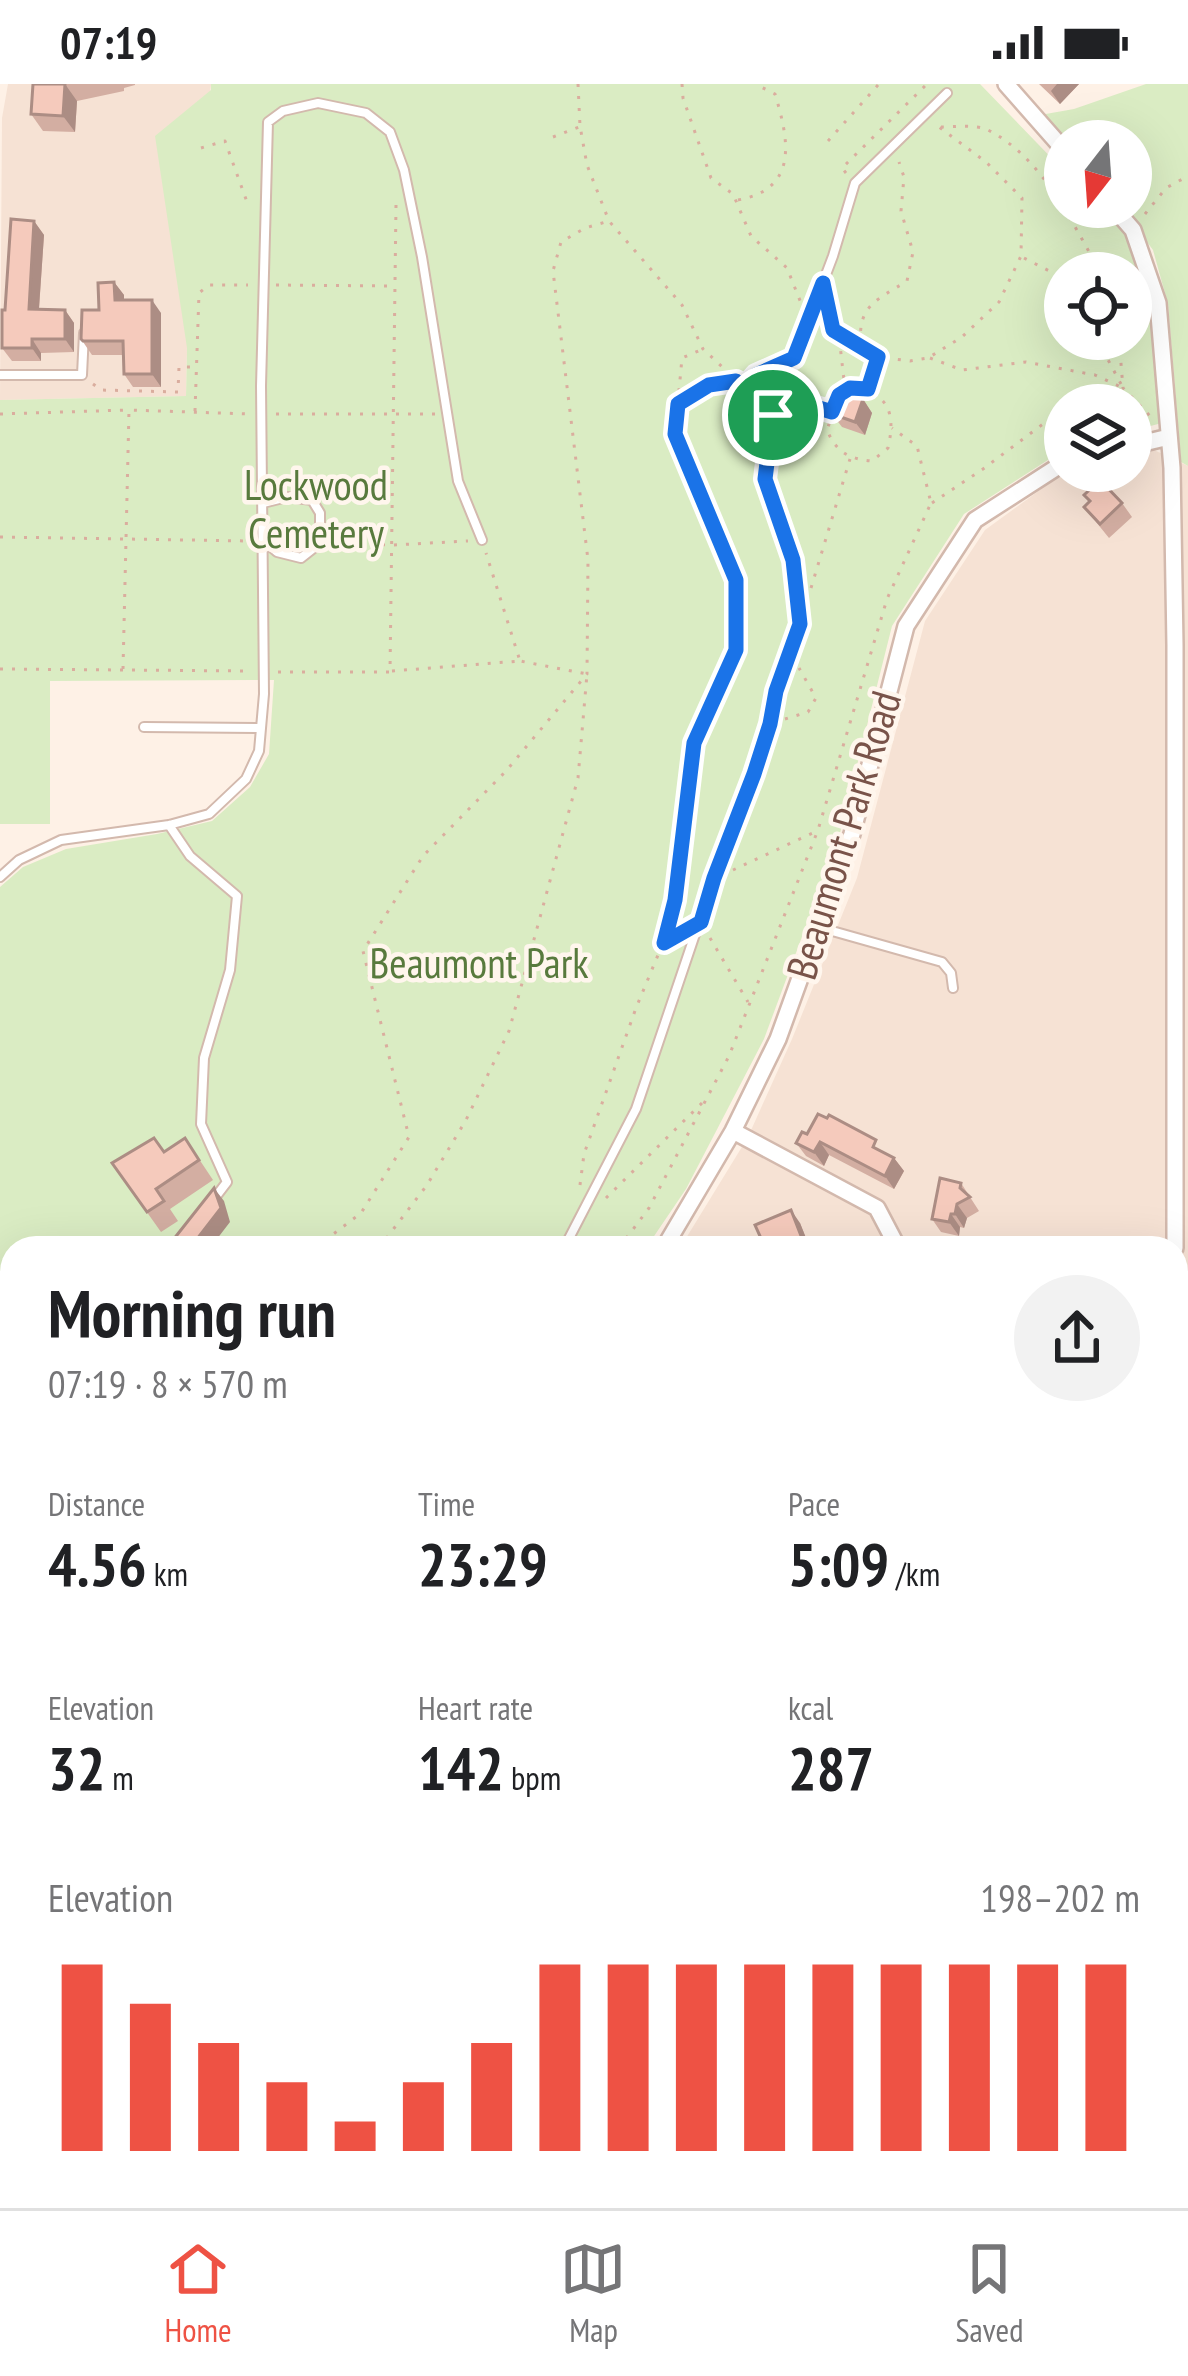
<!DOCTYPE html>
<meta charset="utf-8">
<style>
:root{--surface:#fff;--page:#f2f2f2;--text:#202124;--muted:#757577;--line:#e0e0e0;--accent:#ee5244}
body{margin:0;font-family:"PT Sans Narrow",sans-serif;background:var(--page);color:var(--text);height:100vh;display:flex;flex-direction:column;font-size:45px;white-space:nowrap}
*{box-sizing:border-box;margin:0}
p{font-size:39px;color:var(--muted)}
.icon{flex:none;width:66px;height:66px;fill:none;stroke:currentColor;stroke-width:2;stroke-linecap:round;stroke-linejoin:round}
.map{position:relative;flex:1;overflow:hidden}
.details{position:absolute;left:0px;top:1152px;width:1188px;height:972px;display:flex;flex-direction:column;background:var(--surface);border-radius:36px 36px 0 0;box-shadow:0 12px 48px #0002}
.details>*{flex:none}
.needle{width:78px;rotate:197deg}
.fabs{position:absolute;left:1044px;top:36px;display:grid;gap:24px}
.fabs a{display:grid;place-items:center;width:108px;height:108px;border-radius:50%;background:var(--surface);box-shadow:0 12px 48px #0002;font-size:60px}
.pin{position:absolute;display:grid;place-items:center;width:102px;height:102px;color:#fff;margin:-51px;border:6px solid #fff;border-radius:50%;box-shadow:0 3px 12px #0007}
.round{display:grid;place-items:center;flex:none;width:126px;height:126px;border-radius:63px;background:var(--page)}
.summary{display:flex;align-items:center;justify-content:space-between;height:204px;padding:0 48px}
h1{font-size:66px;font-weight:700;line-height:90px}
.metrics{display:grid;grid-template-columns:repeat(3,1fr);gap:18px;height:204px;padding:12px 48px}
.metrics div{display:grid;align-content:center}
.metrics b{font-size:60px;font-weight:700}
.metrics small{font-size:33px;font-weight:400}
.metrics p{font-size:33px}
.chart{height:336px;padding:24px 48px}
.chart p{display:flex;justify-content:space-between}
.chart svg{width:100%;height:216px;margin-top:12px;stroke:var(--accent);stroke-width:6}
.status{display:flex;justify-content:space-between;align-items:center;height:84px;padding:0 60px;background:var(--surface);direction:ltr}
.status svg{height:33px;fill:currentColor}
.tab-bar{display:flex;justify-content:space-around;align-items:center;height:168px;border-top:3px solid var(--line);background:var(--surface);font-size:33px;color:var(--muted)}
.tab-bar a{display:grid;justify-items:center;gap:6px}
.tab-bar .selected{color:var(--accent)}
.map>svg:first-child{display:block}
</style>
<div class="status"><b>07:19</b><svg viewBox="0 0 49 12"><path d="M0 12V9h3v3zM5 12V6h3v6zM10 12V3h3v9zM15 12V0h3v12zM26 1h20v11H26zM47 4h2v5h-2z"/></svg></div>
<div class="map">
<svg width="1188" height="2124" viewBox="0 0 1188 2124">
<rect width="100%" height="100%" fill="#fef1e6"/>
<path fill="#f6e2d4" d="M 8,0 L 211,0 L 187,264 L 186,312 L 0,316 L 2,34 Z
M 1154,366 L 1188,382 L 1188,2124 L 48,2124 L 44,2112 L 1176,2112 L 1176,1164 L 680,1164 L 748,1053 L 792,955 L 857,794 L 925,537 L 985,446 L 1055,395 L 1083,387 L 1131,387 L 1131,373 Z
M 12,1735 L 12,2101 L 0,2103 L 0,1741 Z"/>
<path fill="#daecc3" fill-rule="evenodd" d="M 211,0 L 980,0 L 1065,88 L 1065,123 L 1099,123 L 1132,156 L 1152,224 L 1162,339 L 1131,347 L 1131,321 L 1065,321 L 1065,365 L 964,430 L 892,542 L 839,753 L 764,955 L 686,1105 L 646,1164 L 12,1164 L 12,1705 L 0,1712 L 0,803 L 23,783 L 66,765 L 157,750 L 212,737 L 250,703 L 269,670 L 274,596 L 50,597 L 50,740 L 0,740 L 0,316 L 186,312 L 187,264 L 155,52 L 211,6 ZM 1065,189 L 1131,189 L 1131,255 L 1065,255 Z
M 1146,0 L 1188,0 L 1188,382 L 1181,378 L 1168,220 L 1153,166 L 1121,123 L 1131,123 L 1131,57 L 1065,57 L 1040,31 L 1074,25 Z"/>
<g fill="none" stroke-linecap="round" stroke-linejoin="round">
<g stroke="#d3b9ad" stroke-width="12">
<path id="lane" d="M 0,291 L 82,291 L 84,249
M 263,419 L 287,413 L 312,416 L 320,429 L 320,459 L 301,474 L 277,468 L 264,457
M 144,643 L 261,644
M 169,741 L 190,772 L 237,812 L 230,886 L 204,974 L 201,1040 L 227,1098 L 214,1115
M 0,793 L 19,776 L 61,756 L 169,741 L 209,730 L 246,695 L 259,667 L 264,610 L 261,302 L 268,38 L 283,27 L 318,19 L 366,29 L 390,48 L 404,86 L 422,173 L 458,397 L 482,456
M 818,843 L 942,878 L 951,889 L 953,904
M 564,1164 L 636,1025 L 714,794 L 754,690 L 770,640 L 777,607 L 800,540 L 793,476 L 765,395 L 773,331 L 833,172 L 855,99 L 947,9
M 0,2057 L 12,2053"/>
</g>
<g stroke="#d3b9ad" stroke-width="20">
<path id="street" d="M 1006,0 L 1065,67
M 1113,123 L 1133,146 L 1158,219 L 1172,384 L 1175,561 L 1175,1164
M 1131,362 L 1169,353
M 733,1047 L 877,1124 L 898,1164
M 664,1164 L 733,1047 L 778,955 L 852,750 L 906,542 L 975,436 L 1065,378
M 1176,1271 L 1188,1267
M 1176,1571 L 1188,1568
M 0,1719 L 12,1714
M 1176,1797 L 1188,1973
M 0,1956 L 12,1952
M 1176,2074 L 1188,2074
M 154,2112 L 158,2124
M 711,2112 L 714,2124
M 199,2124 L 234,2112
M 909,2124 L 951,2112"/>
</g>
<path stroke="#daad9e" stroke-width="3" stroke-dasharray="3 9" stroke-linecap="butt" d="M 578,0 L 580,42 L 587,81 L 609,137 L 682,221 L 703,265 L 732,292 L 760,325
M 682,0 L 683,14 L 711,94 L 733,110 L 751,152 L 787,184 L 801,219
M 941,43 C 955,43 976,40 988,46 C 1043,74 1072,139 1101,189
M 553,53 L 579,43
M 828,57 L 879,0
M 201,64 L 225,57 L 247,118 L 252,120
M 846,89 L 842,84 L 927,0
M 738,116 C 799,105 789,56 775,10 L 755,0
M 1145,130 L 1166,104 L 1188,92
M 1024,174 L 1065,195
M 276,201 L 392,202
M 828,223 L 833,246 L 878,273 L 910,277 L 928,274 L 962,253 L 999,218 L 1021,172 L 1022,114 L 986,78 L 939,43
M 1097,255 L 1122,302
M 1119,255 L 1123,304 L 1150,332
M 843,256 L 840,261 L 845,305
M 861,259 C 857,221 879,215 907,197 L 913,168 L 901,127 L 904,93 L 899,78
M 930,274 L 962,286 L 1026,278 L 1095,291 L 1123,304
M 93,300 L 101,306 L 178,308 L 179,283 L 195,283
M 745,303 L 756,291 L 776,282
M 850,304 C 889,308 896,329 888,364 L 872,377 C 849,375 836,368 827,346 L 839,311 Z
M 868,304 L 878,273
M 793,316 L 830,327
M 678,320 L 709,301 L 734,297
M 1085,321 L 1121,305
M 195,327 L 199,209 L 209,201 L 248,201
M 0,330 L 127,326
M 276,330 L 435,330
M 932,419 L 983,385 L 1043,340 L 1065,330
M 0,453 L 250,457
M 334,459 L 393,461 L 468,457
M 811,504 L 850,375
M 0,585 L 250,587
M 123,585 L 129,326 L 249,330
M 392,587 L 520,577 L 486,469
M 278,588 L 390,588 L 396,121
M 785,635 L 808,628 L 816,614 L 799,584
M 733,786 L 817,747
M 710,854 L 748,918
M 663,859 L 675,816 L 694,659 L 736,566 L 736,496 L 675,350 L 682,274 L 703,265
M 580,1101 L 584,1070 L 636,924 L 663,859 L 683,848
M 606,1114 L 702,1019
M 315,1164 L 361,1129 L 409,1053 L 363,867 L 423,772 L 506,687 L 587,590 L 588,476 L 553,187 L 561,158 L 585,144 L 609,137
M 379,1164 L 427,1101 L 466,1036 L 509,947 L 578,694 L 587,590 L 520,577
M 619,1164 L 649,1124 L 729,972 L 818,746 L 887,515 L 931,419 L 917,362 L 892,344
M 0,1455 L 12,1460
M 0,1470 L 12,1464
M 0,1591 L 12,1582
M 0,1698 L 4,1697
M 1044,2112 L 1044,2124"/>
<use href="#lane" stroke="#fff" stroke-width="8"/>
<use href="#street" stroke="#fff" stroke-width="15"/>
</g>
<path fill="#d3aea2" d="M 33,0 L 135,0 L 135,1 L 124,4 L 124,7 L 77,17 L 75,48 L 43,47 L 31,30 Z
M 1039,0 L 1079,0 L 1060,20 Z
M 34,137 L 44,151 L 39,225 L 65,226 L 74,239 L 74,268 L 41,269 L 41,277 L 12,277 L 2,264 L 5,226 Z
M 114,198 L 124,211 L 124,216 L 161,229 L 161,303 L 133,303 L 124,290 L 123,271 L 92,271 L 81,255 Z
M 863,315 L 872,329 L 865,351 L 842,343 L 832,330 Z
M 1084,411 L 1122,419 L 1132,433 L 1109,454 L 1084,423 L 1089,418 Z
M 807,1050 L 886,1069 L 894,1074 L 904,1087 L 894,1105 L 829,1071 L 824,1082 L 806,1072 L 796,1059 Z
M 185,1054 L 213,1096 L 170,1125 L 178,1137 L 161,1148 L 112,1079 L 164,1068 Z
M 961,1099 L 979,1127 L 967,1134 L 964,1144 L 960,1143 L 959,1152 L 941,1148 L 932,1135 Z
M 800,1139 L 810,1164 L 766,1164 L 764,1161 Z
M 12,1969 L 12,2011 L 0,2015 L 0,1974 Z
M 336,2112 L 469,2112 L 431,2124 L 298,2124 Z
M 742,2112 L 771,2112 L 774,2120 L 764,2124 L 749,2124 Z
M 804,2112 L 823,2112 L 808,2117 Z
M 1152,2112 L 1152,2124 L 1051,2124 L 1047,2119 Z"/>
<path fill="#ac8d84" d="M 65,0 L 77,17 L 75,48 L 63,32 Z
M 1057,0 L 1079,0 L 1060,20 L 1051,7 Z
M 34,137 L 44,151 L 38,238 L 29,225 Z
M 114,198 L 124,211 L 124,229 L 115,216 Z
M 152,216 L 161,229 L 161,303 L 152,290 Z
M 65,226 L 74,239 L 74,268 L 65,255 Z
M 32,255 L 41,269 L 41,277 L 32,264 Z
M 863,315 L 872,329 L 865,351 L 855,338 Z
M 820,1058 L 829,1071 L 824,1082 L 814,1068 Z
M 894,1074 L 904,1087 L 894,1105 L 885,1092 Z
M 214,1104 L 224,1117 L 230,1138 L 210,1164 L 197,1155 Z
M 957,1120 L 967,1134 L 964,1144 L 955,1130 Z
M 791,1126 L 800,1139 L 810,1164 L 803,1157 Z
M 951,1130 L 960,1143 L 959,1152 L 949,1138 Z
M 110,2112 L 115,2112 L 119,2124 L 114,2124 Z
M 682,2112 L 688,2112 L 691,2124 L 686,2124 Z
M 1142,2112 L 1152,2112 L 1152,2124 L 1148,2124 L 1142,2116 Z"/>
<path fill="#f5cabc" stroke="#ac8d84" stroke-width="3" d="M 33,0 L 65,0 L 63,32 L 31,30 Z
M 11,135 L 34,137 L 29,225 L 65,226 L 65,255 L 32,255 L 32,264 L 2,264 L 2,226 L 5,226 Z
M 114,198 L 115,216 L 152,216 L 152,290 L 124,290 L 123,257 L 83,257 L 81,255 L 82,226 L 99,226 L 98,199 Z
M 840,307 L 863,315 L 855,338 L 832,330 Z
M 1100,396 L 1122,419 L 1100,440 L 1084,423 L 1090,417 L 1084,411 Z
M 818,1030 L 827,1034 L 829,1031 L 876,1056 L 873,1063 L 894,1074 L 885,1092 L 820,1058 L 814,1068 L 796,1059 L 802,1048 L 807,1050 Z
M 154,1054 L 164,1068 L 185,1054 L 199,1076 L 156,1105 L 164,1117 L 147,1128 L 112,1079 Z
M 940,1094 L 961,1099 L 960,1104 L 970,1113 L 957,1120 L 955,1130 L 951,1130 L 949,1138 L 932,1135 Z
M 214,1104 L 221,1124 L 197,1155 L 209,1164 L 184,1164 L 173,1156 Z
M 791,1126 L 803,1157 L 786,1164 L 781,1164 L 777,1156 L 764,1161 L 755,1141 Z
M 937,1159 L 957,1164 L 936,1164 Z
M 12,1969 L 12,1994 L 0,1998 L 0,1974 Z
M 82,2112 L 110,2112 L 114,2124 L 87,2124 Z
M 336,2112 L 416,2112 L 378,2124 L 298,2124 Z
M 658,2112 L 682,2112 L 686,2124 L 661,2124 Z
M 1047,2112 L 1142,2112 L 1142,2116 L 1047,2119 Z"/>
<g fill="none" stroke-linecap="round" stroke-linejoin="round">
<g stroke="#fff" stroke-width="24">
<path id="route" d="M 823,199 L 833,246 L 878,273 L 868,305 L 850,304 L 839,311 L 832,328 L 780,312 L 773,331 L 765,395 L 793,476 L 800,540 L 776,607 L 770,640 L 754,690 L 714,794 L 701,838 L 664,859 L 675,816 L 694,659 L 736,566 L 736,496 L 675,350 L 678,320 L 709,301 L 736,297 L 743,306 L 756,291 L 794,274 Z"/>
</g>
<use href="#route" stroke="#1a73e8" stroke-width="15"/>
</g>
<g text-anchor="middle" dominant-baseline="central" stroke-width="9" stroke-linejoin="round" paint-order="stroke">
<g font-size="42" fill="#587a3d" stroke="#fff6ed">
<text x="316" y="400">Lockwood<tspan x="316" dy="48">Cemetery</tspan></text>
<text x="479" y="878">Beaumont Park</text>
</g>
<g font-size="42" fill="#795349" stroke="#fff6ed">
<text transform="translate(843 751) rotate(-73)">Beaumont Park Road</text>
</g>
</g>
</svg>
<div class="fabs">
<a><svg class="needle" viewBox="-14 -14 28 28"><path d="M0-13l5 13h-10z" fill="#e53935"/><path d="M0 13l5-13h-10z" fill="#757577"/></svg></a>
<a><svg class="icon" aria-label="locate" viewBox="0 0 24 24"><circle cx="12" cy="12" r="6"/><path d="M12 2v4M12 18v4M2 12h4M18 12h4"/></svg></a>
<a><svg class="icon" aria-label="layers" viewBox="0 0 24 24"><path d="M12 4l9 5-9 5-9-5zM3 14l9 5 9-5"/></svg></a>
</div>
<div class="pin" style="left:773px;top:331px;background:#1e9e55"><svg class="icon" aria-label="arrive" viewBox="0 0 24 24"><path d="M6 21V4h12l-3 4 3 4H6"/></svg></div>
<section class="details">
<div class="summary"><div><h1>Morning run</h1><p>07:19 · 8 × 570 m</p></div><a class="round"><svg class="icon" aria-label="share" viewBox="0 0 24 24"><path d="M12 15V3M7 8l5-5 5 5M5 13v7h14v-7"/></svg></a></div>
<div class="metrics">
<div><p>Distance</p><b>4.56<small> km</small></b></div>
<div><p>Time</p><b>23:29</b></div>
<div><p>Pace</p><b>5:09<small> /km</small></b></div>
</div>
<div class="metrics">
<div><p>Elevation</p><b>32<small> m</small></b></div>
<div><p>Heart rate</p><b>142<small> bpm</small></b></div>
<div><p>kcal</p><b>287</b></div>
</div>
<div class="chart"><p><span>Elevation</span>198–202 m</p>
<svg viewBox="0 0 160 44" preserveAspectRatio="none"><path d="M5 44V6M15 44V14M25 44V22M35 44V30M45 44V38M55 44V30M65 44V22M75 44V6M85 44V6M95 44V6M105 44V6M115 44V6M125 44V6M135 44V6M145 44V6M155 44V6"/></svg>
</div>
</section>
</div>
<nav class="tab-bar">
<a class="selected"><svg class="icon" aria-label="home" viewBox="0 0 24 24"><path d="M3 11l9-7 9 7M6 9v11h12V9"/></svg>Home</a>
<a><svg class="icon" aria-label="map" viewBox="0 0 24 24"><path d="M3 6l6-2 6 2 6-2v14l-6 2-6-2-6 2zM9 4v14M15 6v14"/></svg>Map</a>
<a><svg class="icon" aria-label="saved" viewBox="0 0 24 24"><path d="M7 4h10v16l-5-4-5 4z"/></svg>Saved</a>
</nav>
